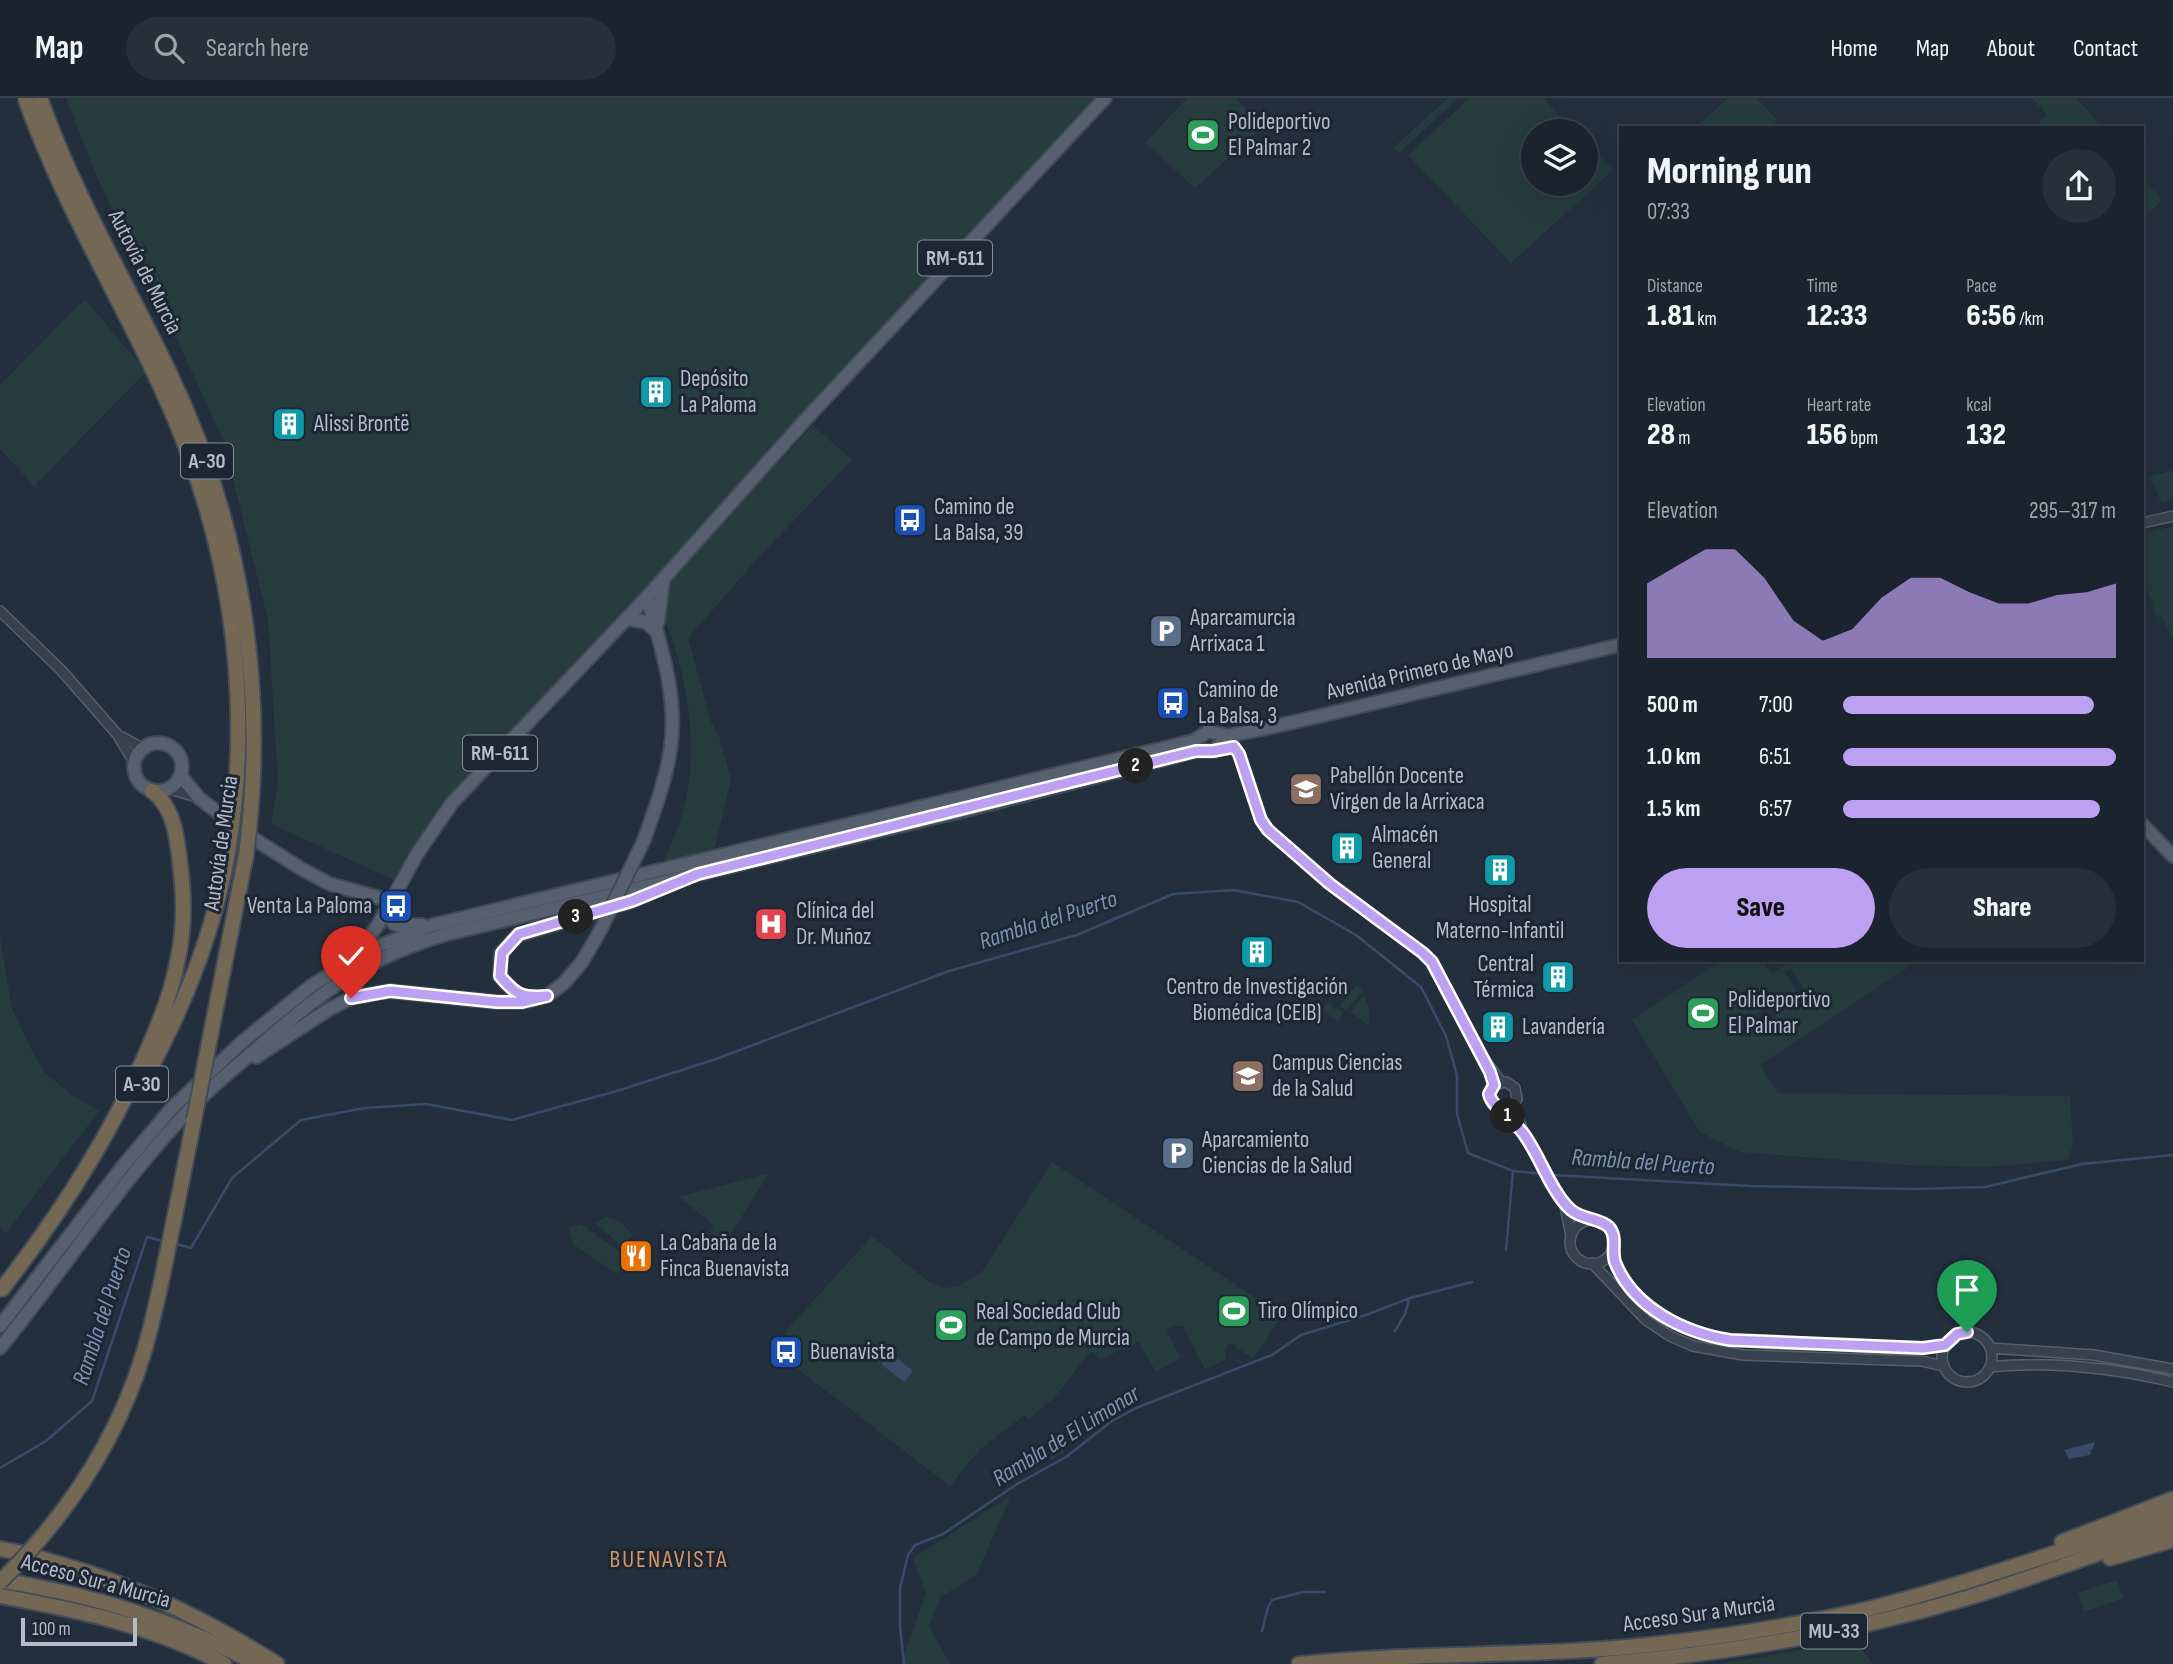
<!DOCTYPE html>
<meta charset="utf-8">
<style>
:root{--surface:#1b232e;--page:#282f3a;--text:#f1f3f6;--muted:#a0a4aa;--line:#39404a;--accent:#bca0f2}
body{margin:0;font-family:"Sofia Sans Condensed",sans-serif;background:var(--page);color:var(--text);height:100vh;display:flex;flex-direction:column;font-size:26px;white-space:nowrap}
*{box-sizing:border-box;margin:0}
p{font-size:23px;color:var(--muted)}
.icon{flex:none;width:38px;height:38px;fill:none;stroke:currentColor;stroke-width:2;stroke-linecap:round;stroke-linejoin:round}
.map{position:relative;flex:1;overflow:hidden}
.panel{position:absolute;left:1619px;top:28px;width:525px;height:836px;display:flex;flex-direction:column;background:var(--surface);border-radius:0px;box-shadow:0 7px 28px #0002,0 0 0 2px var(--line)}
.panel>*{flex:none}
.buttons{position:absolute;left:1521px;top:21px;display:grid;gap:14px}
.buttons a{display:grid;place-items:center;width:77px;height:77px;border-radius:50%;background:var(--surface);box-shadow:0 7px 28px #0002,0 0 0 2px var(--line);font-size:35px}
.scale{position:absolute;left:21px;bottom:18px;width:116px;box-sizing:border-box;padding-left:7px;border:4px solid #b4bcc9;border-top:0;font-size:19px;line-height:24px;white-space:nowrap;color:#b4bcc9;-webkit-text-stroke:5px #1d2633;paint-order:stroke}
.pin{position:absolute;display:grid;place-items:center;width:60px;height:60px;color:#fff;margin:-72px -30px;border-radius:50% 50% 50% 0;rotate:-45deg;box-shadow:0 0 7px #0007}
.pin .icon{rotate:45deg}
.km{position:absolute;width:35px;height:35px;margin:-18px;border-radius:50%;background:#222;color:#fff;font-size:19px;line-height:35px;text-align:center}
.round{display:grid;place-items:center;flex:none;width:74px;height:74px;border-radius:37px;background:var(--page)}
.summary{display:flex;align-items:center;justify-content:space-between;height:119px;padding:0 28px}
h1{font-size:38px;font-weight:800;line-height:52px}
.figures{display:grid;grid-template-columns:repeat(3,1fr);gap:10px;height:119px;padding:7px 28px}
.figures div{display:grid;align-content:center}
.figures b{font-size:30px;font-weight:800}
.figures small{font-size:19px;font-weight:400}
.figures p{font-size:19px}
.chart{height:196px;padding:14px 28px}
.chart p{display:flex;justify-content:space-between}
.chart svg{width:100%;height:126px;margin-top:7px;fill:var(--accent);opacity:.7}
.button{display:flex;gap:14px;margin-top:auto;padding:14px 28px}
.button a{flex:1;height:80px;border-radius:42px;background:var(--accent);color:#111;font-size:28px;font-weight:800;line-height:80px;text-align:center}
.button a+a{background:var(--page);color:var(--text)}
ul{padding:0 28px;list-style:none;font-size:23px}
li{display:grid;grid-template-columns:112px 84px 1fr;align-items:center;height:52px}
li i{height:18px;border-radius:9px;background:var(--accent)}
header{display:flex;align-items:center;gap:42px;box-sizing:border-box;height:98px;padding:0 35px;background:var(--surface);border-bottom:2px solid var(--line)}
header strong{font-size:33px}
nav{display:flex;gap:38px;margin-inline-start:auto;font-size:24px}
.search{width:490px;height:63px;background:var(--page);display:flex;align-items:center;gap:18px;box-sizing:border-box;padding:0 24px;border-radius:38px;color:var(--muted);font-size:26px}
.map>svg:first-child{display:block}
</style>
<header>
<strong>Map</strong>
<div class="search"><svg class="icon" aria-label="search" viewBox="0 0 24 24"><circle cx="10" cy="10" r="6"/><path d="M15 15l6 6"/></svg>Search here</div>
<nav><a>Home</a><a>Map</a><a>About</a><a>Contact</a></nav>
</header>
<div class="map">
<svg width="2173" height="1566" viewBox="0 0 2173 1566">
<rect width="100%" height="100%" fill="#242f3e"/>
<path fill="#263c3f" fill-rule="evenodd" d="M 66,0 L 1099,0 L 452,705 L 401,785 L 271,726 L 278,684 L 268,522 L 223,341 L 173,233 L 98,81 Z
M 1187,0 L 1235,0 L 1263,29 L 1195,90 L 1145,45 Z
M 1448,0 L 1458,0 L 1399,55 L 1393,50 Z
M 1470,0 L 1543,0 L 1575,33 L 1533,33 L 1533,86 L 1586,86 L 1586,44 L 1613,72 L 1511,165 L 1408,57 Z
M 1728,0 L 1757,0 L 1777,22 L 1769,30 L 1695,30 Z
M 2032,0 L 2077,0 L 2102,30 L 2033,30 L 2047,17 Z
M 2142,78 L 2162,102 L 2142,122 Z
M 85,201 L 146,274 L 34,388 L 0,351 L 0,287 Z
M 813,327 L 852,362 L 758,460 L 688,540 L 711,624 L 719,638 L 731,682 L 712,760 L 662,770 C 669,751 678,732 683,713 C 702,642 685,573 660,507 L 674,474 L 722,426 Z
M 2173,372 L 2173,401 L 2162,404 L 2149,379 Z
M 2173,428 L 2173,541 L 2162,518 L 2156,519 L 2142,473 L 2142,436 Z
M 0,839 L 12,911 L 32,953 L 45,975 L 71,996 L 99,1013 L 6,1135 L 0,1129 Z
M 1720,863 L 1768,863 L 1765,866 L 1772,875 L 1787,866 L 1785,863 L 1918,863 L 1760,967 L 1778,995 L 2070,998 L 2073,1047 L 2068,1062 L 1987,1069 L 1906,1067 L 1740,1054 L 1700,1034 L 1632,922 ZM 1791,871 L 1811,902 L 1805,906 L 1785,875 ZM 1779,901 L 1785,912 L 1743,938 L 1738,928 Z
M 1356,887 L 1364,893 L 1346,912 L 1340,908 Z
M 1364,898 L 1369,909 L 1369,928 L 1351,914 Z
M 1327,904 L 1343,915 L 1338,923 L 1322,912 Z
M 1052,1064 L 1281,1217 L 1257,1256 L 1252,1260 L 1230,1245 L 1225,1251 L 1226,1262 L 1205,1271 L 1183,1228 L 1178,1229 L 1176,1226 L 1166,1232 L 1181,1260 L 1156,1274 L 1139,1244 L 1100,1261 L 1091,1253 L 1053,1301 L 1029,1321 L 1025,1317 L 979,1352 L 950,1388 L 781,1258 L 788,1231 L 872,1138 L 929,1184 L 945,1190 L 958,1188 L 982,1174 Z
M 769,1075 L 719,1155 L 712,1151 L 718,1139 L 712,1135 L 713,1126 L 679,1099 Z
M 606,1119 L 621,1123 L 632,1137 L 623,1149 L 595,1125 Z
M 581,1126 L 619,1153 L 622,1169 L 617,1176 L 573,1146 L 568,1129 Z
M 1060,1334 L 1066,1343 L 1063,1355 L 1051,1362 L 1054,1343 L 1048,1338 L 1052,1339 Z
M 1011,1398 L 976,1477 L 941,1499 L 929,1528 L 950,1566 L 901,1566 L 926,1495 L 913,1460 Z
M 2117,1482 L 2123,1500 L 2084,1514 L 2078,1495 Z
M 1855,1543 L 1873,1566 L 1720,1566 Z"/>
<path fill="#394c67" d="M 890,1255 L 913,1273 L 904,1284 L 881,1266 Z
M 2095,1344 L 2092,1352 L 2087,1353 L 2091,1353 L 2090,1357 L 2069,1361 L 2064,1352 Z"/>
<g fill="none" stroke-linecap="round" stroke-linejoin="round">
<path stroke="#394c67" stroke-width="2.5" d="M 1553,1077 L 1750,1088 L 1915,1091 L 1985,1089 L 2082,1066 L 2173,1057
M 173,1145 L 191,1150 L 232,1080 L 301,1022 L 365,1010 L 426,1006 L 512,1022 L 620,992 L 716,961 L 949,873 L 1077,837 L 1173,796 L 1233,792 L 1298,804 L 1356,837 L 1421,889 L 1446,938 L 1457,977 L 1457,1016 L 1468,1055 L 1513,1073 L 1543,1076
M 1506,1152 L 1513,1073
M 1395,1233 L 1405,1216 L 1409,1202
M 0,1370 L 46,1343 L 92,1303 L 147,1139 L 163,1143
M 1262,1533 L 1268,1509 L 1272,1502 L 1303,1494 L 1325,1494
M 904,1566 L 900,1528 L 900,1490 L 908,1457 L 915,1447 L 943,1436 L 1017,1386 L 1066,1359 L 1112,1323 L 1136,1310 L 1272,1257 L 1301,1237 L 1366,1217 L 1410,1200 L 1472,1184"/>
<g stroke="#565f6c" stroke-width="12">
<path id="minor" d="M 2142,425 L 2173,418
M 0,513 L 61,572 L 117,636 L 134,664
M 122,639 L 142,650
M 1221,642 L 1238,653 L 1261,722 L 1268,732 L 1330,786 L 1428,859 L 1479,954 L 1501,984
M 169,691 L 197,699
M 1514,1006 L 1524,1037 L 1563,1103 L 1571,1112 L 1588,1122
M 1501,1011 L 1512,1008 L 1517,1001 L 1515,990 L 1506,984 L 1494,987 L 1489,996 L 1492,1006 L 1506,1015 L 1519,1030
M 1565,1108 L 1571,1138
M1570 1144a22 22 0 1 1 44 0a22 22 0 1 1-44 0Z
M 1612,1153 C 1618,1177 1632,1194 1652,1209 C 1704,1250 1769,1245 1832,1247 C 1870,1249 1909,1254 1945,1247
M 1592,1165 L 1646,1222 L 1670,1238 L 1693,1248 L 1743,1257 L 1921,1263 L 1944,1268
M1942 1259a25 25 0 1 1 50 0a25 25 0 1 1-50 0Z
M 1990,1250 L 2094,1257 L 2173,1271
M 1990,1269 C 2051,1263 2113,1270 2173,1284"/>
</g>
<g stroke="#414a57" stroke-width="16">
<path id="major" d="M 627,521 L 646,524 L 657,534
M 658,524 L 663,483
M134 669a24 24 0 1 1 48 0a24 24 0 1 1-48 0Z
M 181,678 L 199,700 L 243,734 L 300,770 L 330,786 L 391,803
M 2142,726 L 2173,758
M 644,742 C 654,714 665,684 670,654 C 679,602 661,548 647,499
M 390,808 C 387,835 403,826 422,827
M 350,857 L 364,846 L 378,827 L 417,756 L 452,705 L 647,499 L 806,321 L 1105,0
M 533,899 C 518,901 509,888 500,878 L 501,855 L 518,837 L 632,803 L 659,791
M 256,959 L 328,912 L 351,900 L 389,893 L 497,904 L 522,904 L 547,898 L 564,885 L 582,864 L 600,833
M 0,1228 L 123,1068 L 173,1009 L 242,944 L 311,888 L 343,868 L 379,848 L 433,827 L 1193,643 L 1209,633 L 1227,638 L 1277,628 L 1620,547
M 0,1250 C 66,1169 122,1080 195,1006 C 216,984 240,966 262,946 C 323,892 368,859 447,836 L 962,713 L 1196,653 L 1213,653 L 1229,638"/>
</g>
<g stroke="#434c59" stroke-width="18">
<path id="highway" d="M 208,950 L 246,757
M 141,988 C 181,916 214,835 228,754
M 175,1117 L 194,1022
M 2,1191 C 58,1119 107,1044 144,960 C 158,928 172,895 178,860 C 185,829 184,796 180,765 C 177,739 174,709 152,693
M 2062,1444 L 2173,1401
M 0,1451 C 22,1454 42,1461 63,1467 C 140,1489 209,1523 277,1566
M 2110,1460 L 2173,1442
M 0,1483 C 18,1484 36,1489 53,1492 C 126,1507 192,1532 257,1566
M 0,1498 C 77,1512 155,1528 224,1566
M 1299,1566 C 1424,1553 1551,1560 1675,1544 C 1739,1536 1802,1526 1864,1512 C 1969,1486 2071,1449 2173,1416
M 1602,1566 C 1725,1556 1848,1535 1967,1500 C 2036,1479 2104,1452 2173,1430"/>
</g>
<use href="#minor" stroke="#38414e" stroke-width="9"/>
<use href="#major" stroke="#56606e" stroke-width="12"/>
<use href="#highway" stroke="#746855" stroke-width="14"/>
<g stroke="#414a57" stroke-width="16" stroke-linecap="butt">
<path id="major-bridge" d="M 600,833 L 644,742"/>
</g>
<g stroke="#434c59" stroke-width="18" stroke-linecap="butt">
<path id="highway-bridge" d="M 25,0 C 60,99 114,189 158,283 C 228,431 255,592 228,754
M 40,0 C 74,97 127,185 171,278 C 242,428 268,592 246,757
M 194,1022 L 208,950
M 0,1484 C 65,1420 116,1345 143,1257 C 157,1211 165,1164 175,1117"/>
</g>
<use href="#major-bridge" stroke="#56606e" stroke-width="12"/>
<use href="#highway-bridge" stroke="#746855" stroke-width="14"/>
</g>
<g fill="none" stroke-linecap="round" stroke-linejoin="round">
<g stroke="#fff" stroke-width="14">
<path id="route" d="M 351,900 L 390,893 L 497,904 L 522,904 L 547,898 C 522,900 516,897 500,878 L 502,855 L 519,836 L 632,803 L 698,776 L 1196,653 L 1213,653 L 1234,649 L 1239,656 L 1261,722 L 1268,732 L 1330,786 L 1423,855 L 1432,864 L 1490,974 L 1494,987 L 1489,996 C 1491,1008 1514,1023 1523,1035 C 1539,1056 1552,1096 1571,1112 C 1583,1122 1600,1120 1609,1129 C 1618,1140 1611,1152 1615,1164 C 1633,1210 1685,1235 1730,1242 L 1923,1250 L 1945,1247 L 1957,1236 L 1967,1234"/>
</g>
<use href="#route" stroke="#bca0f2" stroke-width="9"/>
</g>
<defs>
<g id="stadium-square" transform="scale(1.75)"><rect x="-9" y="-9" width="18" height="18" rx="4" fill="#2e9e5b" stroke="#1d2633"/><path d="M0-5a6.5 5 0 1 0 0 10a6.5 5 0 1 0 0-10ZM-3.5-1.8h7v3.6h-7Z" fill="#fff"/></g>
<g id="building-square" transform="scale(1.75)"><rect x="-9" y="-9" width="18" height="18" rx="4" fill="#0f9aa8" stroke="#1d2633"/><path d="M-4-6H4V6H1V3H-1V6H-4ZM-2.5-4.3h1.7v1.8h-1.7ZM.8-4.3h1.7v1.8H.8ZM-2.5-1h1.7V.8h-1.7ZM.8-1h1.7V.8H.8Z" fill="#fff"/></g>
<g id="bus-square" transform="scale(1.75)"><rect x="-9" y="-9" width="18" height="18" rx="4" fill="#1a4fb4" stroke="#1d2633"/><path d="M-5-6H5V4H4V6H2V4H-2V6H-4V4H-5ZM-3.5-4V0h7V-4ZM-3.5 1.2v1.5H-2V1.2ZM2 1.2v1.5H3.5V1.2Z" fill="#fff"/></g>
<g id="parking-square" transform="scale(1.75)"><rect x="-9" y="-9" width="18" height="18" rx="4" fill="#5c6f8a" stroke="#1d2633"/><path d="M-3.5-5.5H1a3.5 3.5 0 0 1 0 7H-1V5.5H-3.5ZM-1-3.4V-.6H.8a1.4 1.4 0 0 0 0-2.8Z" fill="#fff"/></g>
<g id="university-square" transform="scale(1.75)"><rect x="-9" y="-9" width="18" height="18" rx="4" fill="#8d6e63" stroke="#1d2633"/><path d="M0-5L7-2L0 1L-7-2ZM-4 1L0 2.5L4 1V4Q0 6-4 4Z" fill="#fff"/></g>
<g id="hospital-square" transform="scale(1.75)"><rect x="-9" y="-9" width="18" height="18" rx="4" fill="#e0444e" stroke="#1d2633"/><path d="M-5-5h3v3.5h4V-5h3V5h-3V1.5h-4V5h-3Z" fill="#fff"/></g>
<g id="restaurant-square" transform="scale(1.75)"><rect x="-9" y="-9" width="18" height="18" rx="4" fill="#e8710a" stroke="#1d2633"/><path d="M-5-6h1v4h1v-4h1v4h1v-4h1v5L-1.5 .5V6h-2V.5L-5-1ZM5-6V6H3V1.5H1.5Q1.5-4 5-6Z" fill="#fff"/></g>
</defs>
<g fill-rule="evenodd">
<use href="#stadium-square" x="1203" y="37"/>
<use href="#building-square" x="656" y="294"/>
<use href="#building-square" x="289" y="326"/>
<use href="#bus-square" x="910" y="422"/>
<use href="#parking-square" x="1166" y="533"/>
<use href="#bus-square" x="1173" y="605"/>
<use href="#university-square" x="1306" y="691"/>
<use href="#building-square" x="1347" y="750"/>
<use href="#building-square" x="1500" y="772"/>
<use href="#bus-square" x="396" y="808"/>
<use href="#hospital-square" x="771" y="826"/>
<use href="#building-square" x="1257" y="854"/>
<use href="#building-square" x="1558" y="879"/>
<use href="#stadium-square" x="1703" y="915"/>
<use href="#building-square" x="1498" y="929"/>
<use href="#university-square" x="1248" y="978"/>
<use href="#parking-square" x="1178" y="1055"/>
<use href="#restaurant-square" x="636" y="1158"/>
<use href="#stadium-square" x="1234" y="1213"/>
<use href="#stadium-square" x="951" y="1227"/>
<use href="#bus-square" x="786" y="1254"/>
</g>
<g text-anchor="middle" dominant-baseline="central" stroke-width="6" stroke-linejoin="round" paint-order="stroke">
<g fill="#1d2633" stroke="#878f9c" stroke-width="2">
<rect x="918" y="142.5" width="74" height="35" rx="5"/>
<rect x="181" y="345.5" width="52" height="35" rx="5"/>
<rect x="463" y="637.5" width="74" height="35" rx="5"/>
<rect x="116" y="968.5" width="52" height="35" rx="5"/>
<rect x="1801" y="1515.5" width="66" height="35" rx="5"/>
</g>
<g font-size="21" font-weight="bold" fill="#b4bcc9">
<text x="955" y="160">RM-611</text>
<text x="207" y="363">A-30</text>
<text x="500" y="655">RM-611</text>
<text x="142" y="986">A-30</text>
<text x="1834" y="1533">MU-33</text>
</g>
<g font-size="23" fill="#b4bcc9" stroke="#1d2633" text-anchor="start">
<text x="1228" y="24">Polideportivo<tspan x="1228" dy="26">El Palmar 2</tspan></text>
<text x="680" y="281">Depósito<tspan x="680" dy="26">La Paloma</tspan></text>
<text x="314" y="326">Alissi Brontë</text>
<text x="934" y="409">Camino de<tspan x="934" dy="26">La Balsa, 39</tspan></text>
<text x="1190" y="520">Aparcamurcia<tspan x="1190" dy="26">Arrixaca 1</tspan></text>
<text x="1198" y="592">Camino de<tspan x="1198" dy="26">La Balsa, 3</tspan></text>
<text x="1330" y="678">Pabellón Docente<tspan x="1330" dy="26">Virgen de la Arrixaca</tspan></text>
<text x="1372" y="737">Almacén<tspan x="1372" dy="26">General</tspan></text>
<text x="1500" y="807" text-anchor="middle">Hospital<tspan x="1500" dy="26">Materno-Infantil</tspan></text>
<text x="372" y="808" text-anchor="end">Venta La Paloma</text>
<text x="796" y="813">Clínica del<tspan x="796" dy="26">Dr. Muñoz</tspan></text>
<text x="1534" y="866" text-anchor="end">Central<tspan x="1534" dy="26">Térmica</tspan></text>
<text x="1257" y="889" text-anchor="middle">Centro de Investigación<tspan x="1257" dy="26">Biomédica (CEIB)</tspan></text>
<text x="1728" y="902">Polideportivo<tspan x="1728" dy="26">El Palmar</tspan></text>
<text x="1522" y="929">Lavandería</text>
<text x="1272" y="965">Campus Ciencias<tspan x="1272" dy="26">de la Salud</tspan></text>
<text x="1202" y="1042">Aparcamiento<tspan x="1202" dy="26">Ciencias de la Salud</tspan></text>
<text x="660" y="1145">La Cabaña de la<tspan x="660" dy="26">Finca Buenavista</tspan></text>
<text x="1258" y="1213">Tiro Olímpico</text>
<text x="976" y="1214">Real Sociedad Club<tspan x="976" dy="26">de Campo de Murcia</tspan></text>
<text x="810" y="1254">Buenavista</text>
</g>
<g font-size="23" fill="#b4bcc9" stroke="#1d2633">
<text transform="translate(145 174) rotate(63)">Autovía de Murcia</text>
<text transform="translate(1420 573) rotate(-13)">Avenida Primero de Mayo</text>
<text transform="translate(221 745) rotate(-82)">Autovía de Murcia</text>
<text transform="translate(96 1483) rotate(15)">Acceso Sur a Murcia</text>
<text transform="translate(1699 1516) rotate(-8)">Acceso Sur a Murcia</text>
</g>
<g font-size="24" font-style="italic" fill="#7c92b1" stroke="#1d2633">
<text transform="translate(1048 822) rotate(-18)">Rambla del Puerto</text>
<text transform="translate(1643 1064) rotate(4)">Rambla del Puerto</text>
<text transform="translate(102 1218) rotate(-72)">Rambla del Puerto</text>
<text transform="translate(1066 1338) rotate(-32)">Rambla de El Limonar</text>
</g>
<g font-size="24" letter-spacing="2" fill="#d59563" stroke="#1d2633">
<text x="669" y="1461">BUENAVISTA</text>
</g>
</g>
</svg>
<div class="buttons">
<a><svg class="icon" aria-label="layers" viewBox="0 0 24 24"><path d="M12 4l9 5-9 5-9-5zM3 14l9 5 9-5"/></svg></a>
</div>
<div class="scale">100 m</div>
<div class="pin" style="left:1967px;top:1234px;background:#1e9e55"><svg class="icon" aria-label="arrive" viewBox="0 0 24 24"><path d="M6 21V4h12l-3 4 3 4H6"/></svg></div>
<div class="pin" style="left:351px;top:900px;background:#d93025"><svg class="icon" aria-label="check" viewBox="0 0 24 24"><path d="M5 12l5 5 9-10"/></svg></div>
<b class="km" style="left:1508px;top:1018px">1</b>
<b class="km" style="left:1136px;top:668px">2</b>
<b class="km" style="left:576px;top:819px">3</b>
<section class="panel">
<div class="summary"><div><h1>Morning run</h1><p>07:33</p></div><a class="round"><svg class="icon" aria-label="share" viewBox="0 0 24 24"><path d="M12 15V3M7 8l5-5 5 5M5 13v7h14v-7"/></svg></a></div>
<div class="figures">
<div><p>Distance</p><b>1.81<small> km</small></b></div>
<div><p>Time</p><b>12:33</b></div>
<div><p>Pace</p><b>6:56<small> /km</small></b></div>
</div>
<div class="figures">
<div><p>Elevation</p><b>28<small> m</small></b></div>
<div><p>Heart rate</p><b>156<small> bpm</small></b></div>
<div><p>kcal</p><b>132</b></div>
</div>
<div class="chart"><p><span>Elevation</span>295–317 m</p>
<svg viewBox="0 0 160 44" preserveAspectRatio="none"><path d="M0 44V18L10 12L20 6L30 6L40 16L50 31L60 38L70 34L80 23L90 16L100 16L110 21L120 25L130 25L140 22L150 21L160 18V44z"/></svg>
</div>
<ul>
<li><b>500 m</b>7:00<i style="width:92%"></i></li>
<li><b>1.0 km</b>6:51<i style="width:100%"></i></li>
<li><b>1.5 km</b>6:57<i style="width:94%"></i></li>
</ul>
<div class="button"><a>Save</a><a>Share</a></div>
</section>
</div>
